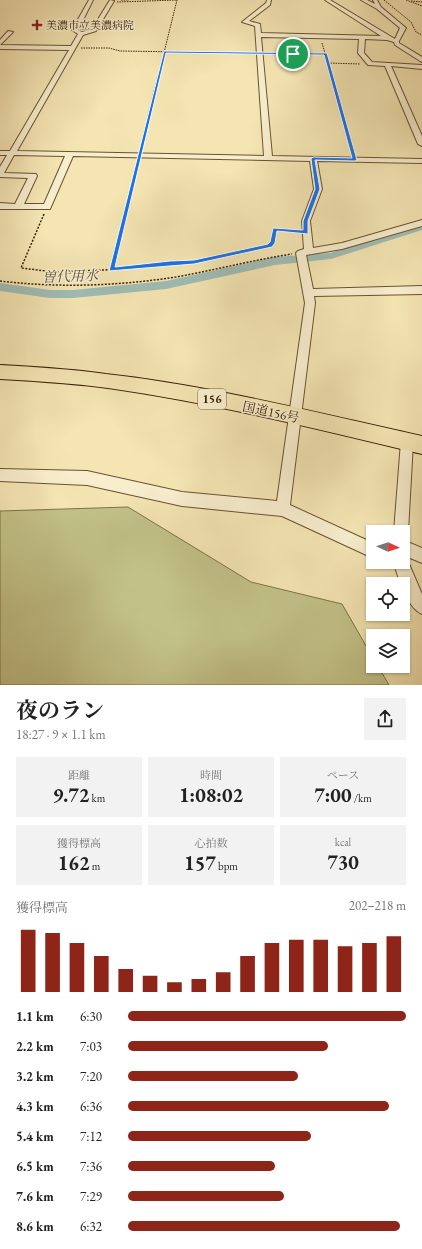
<!DOCTYPE html>
<html lang="ja">
<meta charset="utf-8">
<style>
:root{--surface:#fff;--page:#f2f2f2;--text:#222;--muted:#767676;--accent:#8f2418}
body{margin:0;font-family:"EB Garamond","Noto Serif JP",serif;background:var(--page);color:var(--text);height:100vh;display:flex;flex-direction:column;font-size:15px;white-space:nowrap}
*{box-sizing:border-box;margin:0}
p{font-size:13px;color:var(--muted)}
.icon{flex:none;width:22px;height:22px;fill:none;stroke:currentColor;stroke-width:2;stroke-linecap:round;stroke-linejoin:round}
.map{position:relative;height:685px;overflow:hidden}
.drawer{display:flex;flex-direction:column;background:var(--surface);flex:1}
.drawer>*{flex:none}
.needle{width:26px;rotate:93deg}
.fabs{position:absolute;left:366px;top:525px;display:grid;gap:8px}
.fabs a{display:grid;place-items:center;width:44px;height:44px;border-radius:0px;background:var(--surface);box-shadow:0 1px 3px #0004;font-size:20px}
.pin{position:absolute;display:grid;place-items:center;width:34px;height:34px;color:#fff;margin:-17px;border:2px solid #fff;border-radius:50%;box-shadow:0 1px 4px #0007}
.round{display:grid;place-items:center;flex:none;width:42px;height:42px;border-radius:0px;background:var(--page)}
.overview{display:flex;align-items:center;justify-content:space-between;height:68px;padding:0 16px}
h1{font-size:22px;font-weight:700;line-height:30px}
.metrics{display:grid;grid-template-columns:repeat(3,1fr);gap:6px;height:68px;padding:4px 16px}
.metrics div{display:grid;align-content:center;border-radius:0px;background:var(--page);text-align:center}
.metrics b{font-size:20px;font-weight:700}
.metrics small{font-size:11px;font-weight:400}
.metrics p{font-size:11px}
.chart{height:112px;padding:8px 16px}
.chart p{display:flex;justify-content:space-between}
.chart svg{width:100%;height:72px;margin-top:4px;stroke:var(--accent);stroke-width:6}
ul{padding:0 16px;list-style:none;font-size:13px}
li{display:grid;grid-template-columns:64px 48px 1fr;align-items:center;height:30px}
li i{height:10px;border-radius:5px;background:var(--accent)}
.map>svg:first-child{display:block}
</style>
<div class="map">
<svg width="422" height="685" viewBox="0 0 422 685">
<rect width="100%" height="100%" fill="#f4e5b3"/>
<filter id="stains"><feTurbulence type="fractalNoise" baseFrequency=".005" numOctaves="4"/><feColorMatrix values="0 0 0 0 .2 0 0 0 0 .09 0 0 0 0 .02 0 0 0 .5 -.17"/></filter>
<radialGradient id="worn" r=".72"><stop offset=".6" stop-color="#630" stop-opacity="0"/><stop offset="1" stop-color="#630" stop-opacity=".3"/></radialGradient>
<path fill="#c2c288" stroke="#7f7246" d="M 128,507 L 251,582 L 342,604 L 373,658 L 373,666 L 378,666 L 389,685 L 0,685 L 0,511 Z"/>
<g fill="none" stroke-linecap="round" stroke-linejoin="round">
<path fill="#9fbdb6" fill-rule="evenodd" d="M 422,224 L 422,230 L 331,259 L 275,265 L 166,289 L 73,298 L 50,298 L 0,291 L 0,283 L 50,290 L 73,290 L 166,281 L 275,257 L 330,253 Z"/>
<g stroke="#6a5230" stroke-width="2">
<path id="minor" d="M 89,0 L 93,0 L 78,30 L 82,32 L 92,29 L 110,0 L 114,1 L 96,31 L 83,35 L 17,151 L 264,156 L 255,26 L 242,22 L 266,3 L 267,0 L 271,0 L 270,5 L 249,21 L 260,24 L 261,33 L 381,36 L 325,0 L 330,0 L 395,39 L 400,28 L 377,9 L 361,0 L 367,0 L 375,4 L 373,0 L 377,0 L 381,7 L 406,28 L 399,41 L 399,43 L 422,57 L 422,62 L 420,61 L 395,45 L 394,42 L 387,40 L 365,39 L 364,53 L 372,62 L 422,65 L 422,69 L 391,66 L 422,136 L 422,146 L 418,144 L 385,66 L 368,65 L 358,53 L 359,39 L 261,37 L 272,156 L 422,159 L 422,163 L 317,161 L 322,189 L 310,221 L 313,248 L 342,243 L 422,220 L 422,226 L 342,249 L 306,255 L 313,289 L 422,286 L 422,294 L 314,296 L 315,303 L 290,505 L 373,543 L 373,558 L 282,516 L 182,506 L 87,485 L 0,481 L 0,469 L 87,471 L 182,492 L 277,501 L 305,303 L 296,253 L 298,251 L 304,249 L 302,221 L 314,189 L 310,161 L 73,156 L 50,209 L 0,209 L 0,203 L 15,204 L 28,178 L 0,177 L 0,167 L 7,155 L 0,155 L 0,151 L 10,151 L 69,50 L 0,49 L 0,45 L 71,46 L 78,34 L 72,30 ZM 14,155 L 65,156 L 44,204 L 24,204 L 37,176 L 36,174 L 4,173 Z
M 8,31 L 13,32 L 0,45 L 0,40 Z
M 407,436 L 412,438 L 413,442 L 408,532 L 406,537 L 403,538 L 403,532 L 394,532 L 401,442 L 402,438 Z
M 403,540 L 422,548 L 422,563 L 403,555 Z
M 403,555 L 406,557 L 422,594 L 422,614 C 406,607 399,577 393,562 L 403,562 Z"/>
</g>
<g stroke="#3c2105" stroke-width="2">
<path id="highway" d="M 0,365 C 35,367 71,369 106,374 C 213,386 317,413 422,436 L 422,454 C 318,429 214,403 108,388 C 72,383 36,381 0,379 Z"/>
</g>
<path stroke="#3c2105" stroke-width="1" stroke-dasharray="1.5 1" stroke-linecap="butt" d="M 121,0 L 129,0
M 384,0 L 411,22 L 416,32 L 422,35
M 406,0 L 422,6
M 411,1 L 422,2
M 117,2 L 177,0 L 158,77
M 322,43 L 332,77
M 81,48 L 109,48 L 120,51 L 252,53
M 267,53 L 325,54
M 328,63 L 360,64"/>
<path stroke="#3c2105" stroke-width="1.5" stroke-dasharray="2 1.5" stroke-linecap="butt" d="M 331,76 L 353,152
M 140,150 L 158,76
M 44,214 L 21,268 L 54,272 L 105,270 L 155,264 L 195,262 L 270,246 L 273,243 L 275,229 L 298,232
M 111,269 L 137,162
M 0,281 C 59,288 117,286 176,277 C 215,270 253,260 292,254"/>
<use href="#minor" fill="#f8eece" fill-rule="evenodd"/>
<use href="#highway" fill="#f4e5b3" fill-rule="evenodd"/>
</g>
<path fill="#1a73e8" stroke="#fff" fill-rule="evenodd" d="M 164,51 L 327,53 L 357,160 L 355,161 L 315,160 L 320,189 L 308,221 L 308,234 L 277,231 L 275,243 L 272,247 L 194,264 L 109,271 ZM 166,53 L 324,55 L 352,158 L 313,157 L 311,159 L 315,189 L 303,221 L 303,230 L 273,228 L 270,242 L 268,244 L 194,260 L 170,261 L 115,267 Z"/>
<path fill="#8f2418" stroke="#f8eece" stroke-width="1.5" d="M35 19h4v4h4v4h-4v4h-4v-4h-4v-4h4z"/>
<g text-anchor="middle" dominant-baseline="central" stroke-width="3" stroke-linejoin="round" paint-order="stroke">
<g font-size="11" fill="#3c2105" stroke="#f8eece" text-anchor="start">
<text x="46" y="25">美濃市立美濃病院</text>
</g>
<rect fill="#f8eece" stroke="#745e41" stroke-width="1" x="198" y="389" width="28" height="20" rx="3"/>
<g font-size="12" font-weight="bold" fill="#3c2105">
<text x="212" y="399">156</text>
</g>
<g font-size="13" fill="#3c2105" stroke="#f8eece">
<text transform="translate(271 412) rotate(12)">国道156号</text>
</g>
<g font-size="14" font-style="italic" fill="#5a503a" stroke="#f8eece">
<text transform="translate(70 276) rotate(-2)">曽代用水</text>
</g>
</g>
<rect width="100%" height="100%" filter="url(#stains)"/>
<rect width="100%" height="100%" fill="url(#worn)"/>
</svg>
<div class="fabs">
<a><svg class="needle" viewBox="-14 -14 28 28"><path d="M0-13l5 13h-10z" fill="#e53935"/><path d="M0 13l5-13h-10z" fill="#767676"/></svg></a>
<a><svg class="icon" aria-label="locate" viewBox="0 0 24 24"><circle cx="12" cy="12" r="6"/><path d="M12 2v4M12 18v4M2 12h4M18 12h4"/></svg></a>
<a><svg class="icon" aria-label="layers" viewBox="0 0 24 24"><path d="M12 4l9 5-9 5-9-5zM3 14l9 5 9-5"/></svg></a>
</div>
<div class="pin" style="left:293px;top:54px;background:#1e9e55"><svg class="icon" aria-label="arrive" viewBox="0 0 24 24"><path d="M6 21V4h12l-3 4 3 4H6"/></svg></div>
</div>
<section class="drawer">
<div class="overview"><div><h1>夜のラン</h1><p>18:27 · 9 × 1.1 km</p></div><a class="round"><svg class="icon" aria-label="share" viewBox="0 0 24 24"><path d="M12 15V3M7 8l5-5 5 5M5 13v7h14v-7"/></svg></a></div>
<div class="metrics">
<div><p>距離</p><b>9.72<small> km</small></b></div>
<div><p>時間</p><b>1:08:02</b></div>
<div><p>ペース</p><b>7:00<small> /km</small></b></div>
</div>
<div class="metrics">
<div><p>獲得標高</p><b>162<small> m</small></b></div>
<div><p>心拍数</p><b>157<small> bpm</small></b></div>
<div><p>kcal</p><b>730</b></div>
</div>
<div class="chart"><p><span>獲得標高</span>202–218 m</p>
<svg viewBox="0 0 160 44" preserveAspectRatio="none"><path d="M5 44V6M15 44V8M25 44V14M35 44V22M45 44V30M55 44V34M65 44V38M75 44V36M85 44V32M95 44V22M105 44V14M115 44V12M125 44V12M135 44V16M145 44V14M155 44V10"/></svg>
</div>
<ul>
<li><b>1.1 km</b>6:30<i style="width:100%"></i></li>
<li><b>2.2 km</b>7:03<i style="width:72%"></i></li>
<li><b>3.2 km</b>7:20<i style="width:61%"></i></li>
<li><b>4.3 km</b>6:36<i style="width:94%"></i></li>
<li><b>5.4 km</b>7:12<i style="width:66%"></i></li>
<li><b>6.5 km</b>7:36<i style="width:53%"></i></li>
<li><b>7.6 km</b>7:29<i style="width:56%"></i></li>
<li><b>8.6 km</b>6:32<i style="width:98%"></i></li>
</ul>
</section>
